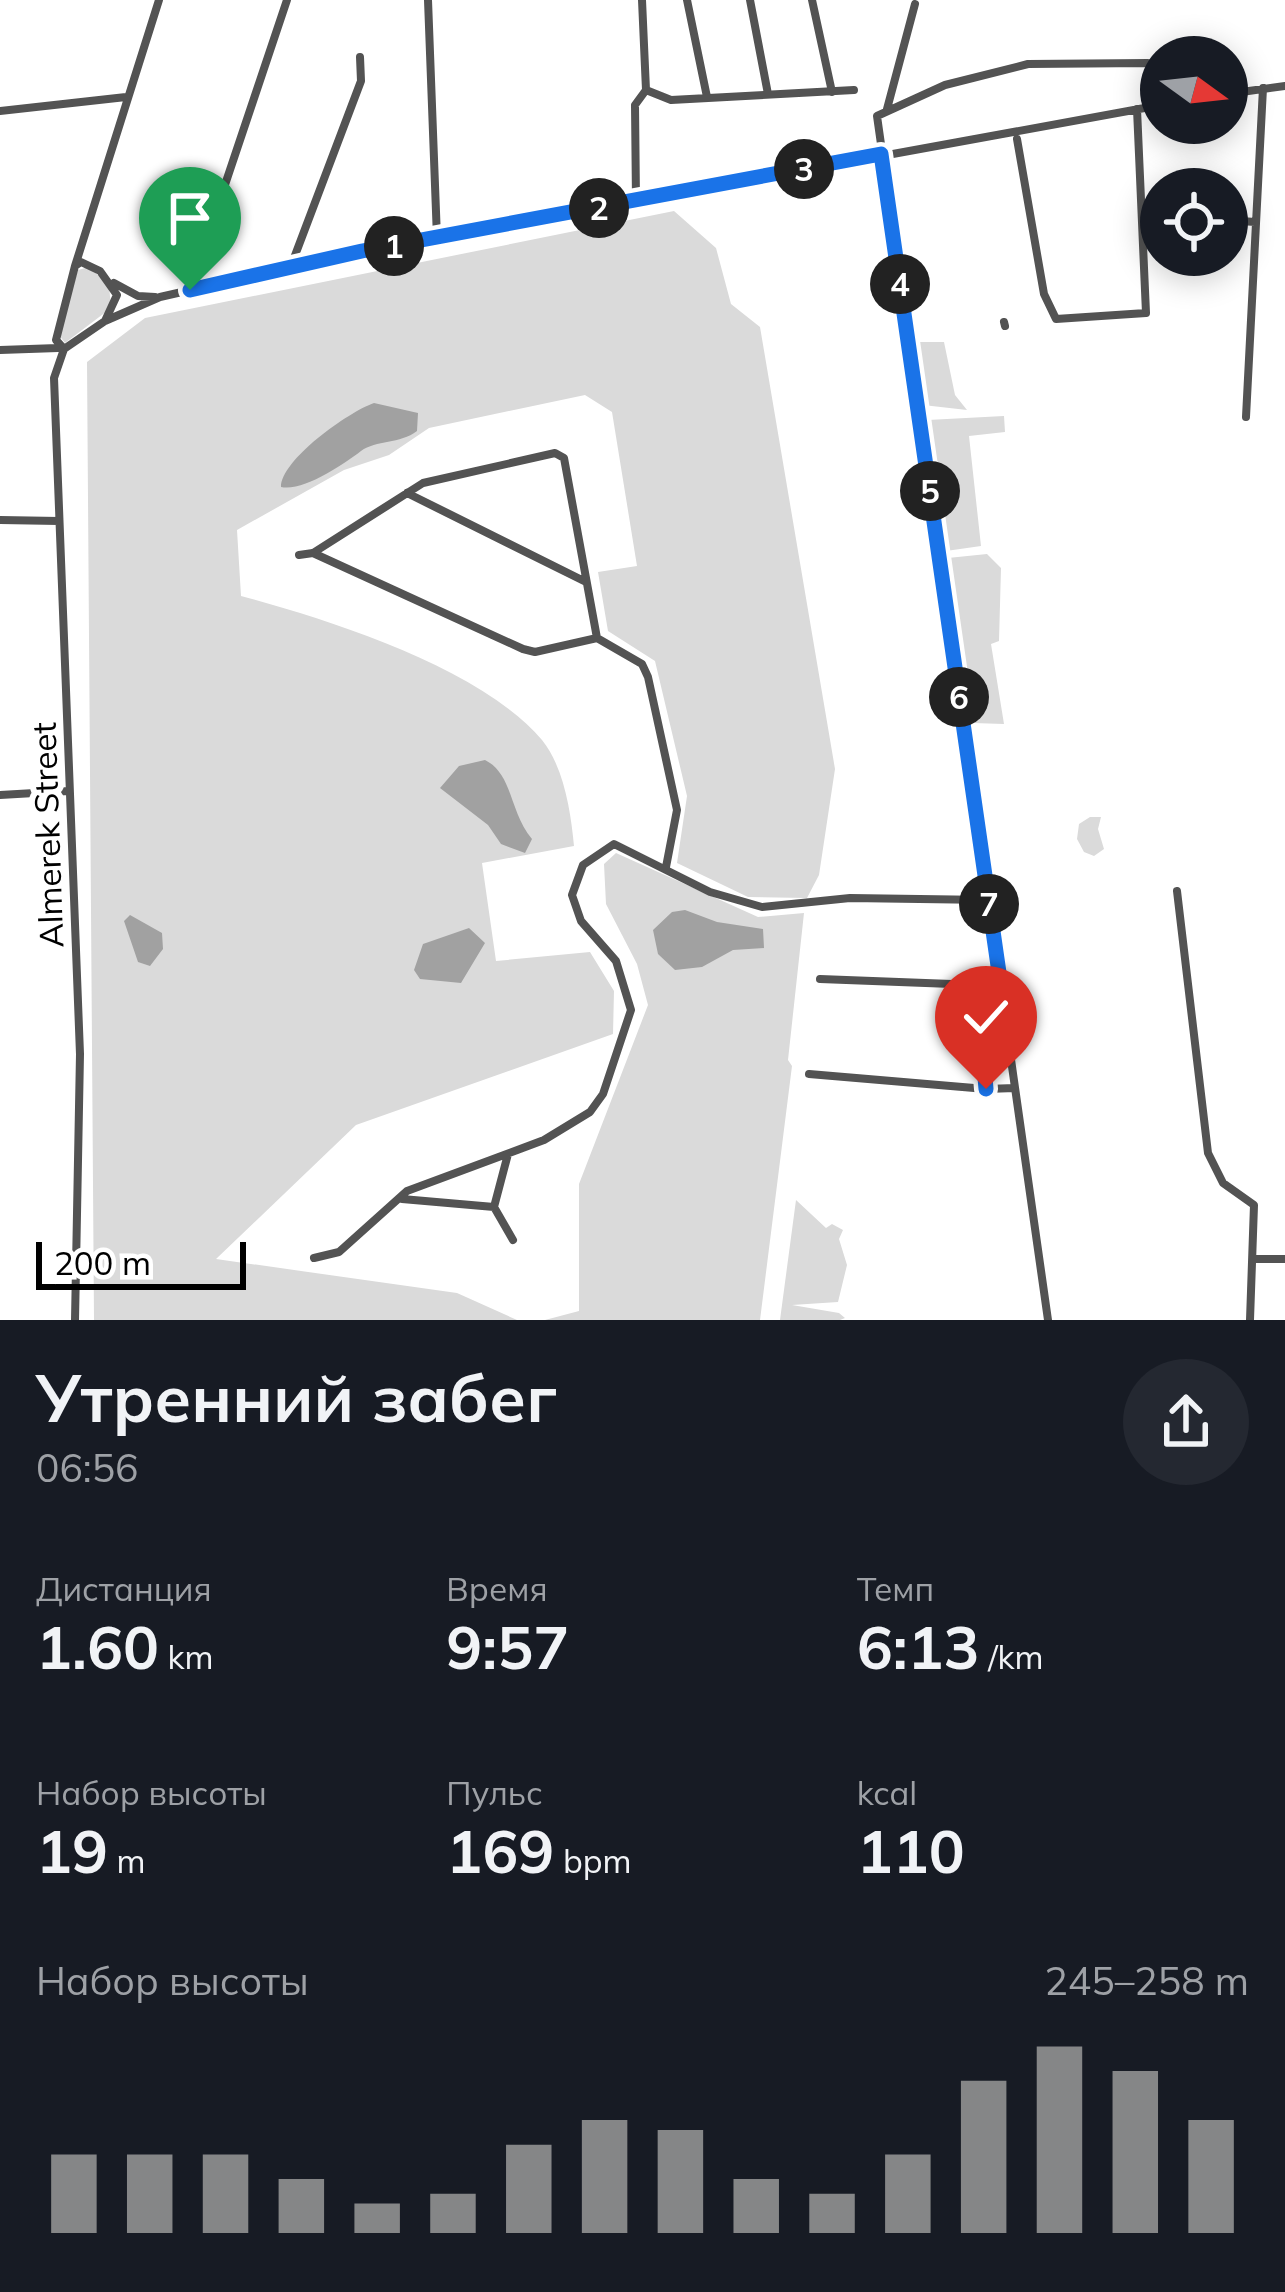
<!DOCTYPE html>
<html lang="ru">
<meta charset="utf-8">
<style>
:root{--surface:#171b24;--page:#242831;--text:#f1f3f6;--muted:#9ea1a6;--accent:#858687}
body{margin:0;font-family:Mulish,sans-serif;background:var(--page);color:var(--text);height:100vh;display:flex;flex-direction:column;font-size:45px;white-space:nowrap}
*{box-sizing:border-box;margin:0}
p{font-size:39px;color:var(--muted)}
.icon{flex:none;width:66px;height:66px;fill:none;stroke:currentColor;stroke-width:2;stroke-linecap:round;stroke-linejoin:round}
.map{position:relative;height:1320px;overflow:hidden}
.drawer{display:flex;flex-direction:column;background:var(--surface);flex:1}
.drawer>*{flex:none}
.needle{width:78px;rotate:105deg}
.controls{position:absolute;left:1140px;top:36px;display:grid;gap:24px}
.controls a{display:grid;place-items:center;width:108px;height:108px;border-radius:50%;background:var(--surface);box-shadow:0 6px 30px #0003;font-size:60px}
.scale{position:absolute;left:36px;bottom:30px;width:210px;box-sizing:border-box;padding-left:12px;border:6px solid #000;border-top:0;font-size:33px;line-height:42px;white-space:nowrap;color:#000;-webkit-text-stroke:9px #fff;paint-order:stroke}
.pin{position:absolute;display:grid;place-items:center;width:102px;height:102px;color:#fff;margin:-123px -51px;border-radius:50% 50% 50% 0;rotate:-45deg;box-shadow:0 0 12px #0007}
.pin .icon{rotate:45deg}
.km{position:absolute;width:60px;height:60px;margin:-30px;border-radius:50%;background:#222;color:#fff;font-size:33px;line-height:60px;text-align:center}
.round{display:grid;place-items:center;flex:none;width:126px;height:126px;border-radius:63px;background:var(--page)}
.overview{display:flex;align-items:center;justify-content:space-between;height:204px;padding:0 36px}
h1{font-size:66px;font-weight:700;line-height:90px}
.stats{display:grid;grid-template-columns:repeat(3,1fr);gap:18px;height:204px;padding:12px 36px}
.stats div{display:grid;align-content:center}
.stats b{font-size:60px;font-weight:700}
.stats small{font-size:33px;font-weight:400}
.stats p{font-size:33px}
.chart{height:336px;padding:24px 36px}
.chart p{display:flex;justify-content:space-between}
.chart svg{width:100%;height:216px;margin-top:12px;stroke:var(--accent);stroke-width:6}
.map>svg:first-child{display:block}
</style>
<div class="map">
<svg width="1285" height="1320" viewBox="0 0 1285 1320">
<rect width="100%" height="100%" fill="#fff"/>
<path fill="#dadada" d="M 674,211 L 716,248 L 731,304 L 760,327 L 835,769 L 819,875 L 807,898 L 748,897 L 677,863 L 687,796 L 655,661 L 608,631 L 598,572 L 637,566 L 612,412 L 585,395 L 429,428 L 389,455 L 344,470 L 237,530 L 241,596 C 330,620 481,668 542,740 C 564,767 571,813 574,846 L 482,863 L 496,961 L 590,952 L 614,991 L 613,1034 L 356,1125 L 216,1259 L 457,1293 L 517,1320 L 94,1320 L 87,362 L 145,318 Z
M 89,267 L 109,285 L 111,308 L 65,343 L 59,335 L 78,270 Z
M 916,342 L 944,342 L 955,395 L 967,410 L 923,405 Z
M 1004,416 L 1005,432 L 969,436 L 981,546 L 946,551 L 928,420 Z
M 987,554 L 1001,568 L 999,641 L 991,644 L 1004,724 L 973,723 L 948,558 Z
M 1090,817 L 1101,817 L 1098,829 L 1104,849 L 1094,856 L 1084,852 L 1077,839 L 1079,824 Z
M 616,853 L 758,917 L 804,913 L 788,1060 L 792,1066 L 760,1320 L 545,1320 L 579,1311 L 579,1184 L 648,1005 L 637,964 L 606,904 L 604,864 Z
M 796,1200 L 826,1228 L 832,1224 L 843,1230 L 839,1239 L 847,1265 L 838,1302 L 792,1305 L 839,1313 L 845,1318 L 840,1320 L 780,1320 Z"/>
<path fill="#a1a1a1" d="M 374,403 L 418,413 L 417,431 C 400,444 376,440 361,451 C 344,464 303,492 281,487 C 281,460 348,412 374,403 Z
M 485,760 C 513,774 509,811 532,839 L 525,853 L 501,844 L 488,825 L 440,788 L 459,766 Z
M 685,910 L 717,922 L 763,929 L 764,948 L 733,950 L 702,967 L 675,970 L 658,954 L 653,930 L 672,912 Z
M 130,915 L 162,933 L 163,949 L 150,966 L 138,962 L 124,921 Z
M 469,928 L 485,943 L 461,983 L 420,979 L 414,970 L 423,944 Z"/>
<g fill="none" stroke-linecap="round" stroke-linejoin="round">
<path stroke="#535353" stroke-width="8" d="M 428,0 L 437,238
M 687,0 L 707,97
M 750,0 L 768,94
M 812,0 L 832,92
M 646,90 L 671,100 L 854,90
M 1227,94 L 1285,86
M 887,109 L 915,4
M 0,111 L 126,97
M 1017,139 L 1044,294 L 1056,319 L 1146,313 L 1137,109
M 636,201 L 635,105 L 646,90 L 642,0
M 1154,213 L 1161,214
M 1227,220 L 1255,222
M 81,262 L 100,271 L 117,295 L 105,321 L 64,349 L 56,340 L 75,266 Z
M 75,266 L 159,0
M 291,266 L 361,81 L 360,57
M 114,283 L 138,296 L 155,297
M 190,289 L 287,0
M 105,321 L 160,297 L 361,251 L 1161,105
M 1004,322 L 1005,326
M 64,349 L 54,378 L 80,1054 L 75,1320
M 0,350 L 58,348
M 1246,417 L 1263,88
M 407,493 L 586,582
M 0,520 L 59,521
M 313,553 L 523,649 L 535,652 L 597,638
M 299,555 L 313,553 L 423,483 L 555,453 L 564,458 L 597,638 L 642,664 L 648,677 L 677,810 L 666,867
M 0,795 L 69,791
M 1177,891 L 1208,1153 L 1223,1183 L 1254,1205 L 1250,1320
M 820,979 L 978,985 L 986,1089 L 1015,1088
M 983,1043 L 1009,1043
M 809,1074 L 986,1089
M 402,1199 L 494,1207 L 508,1154
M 494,1207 L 513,1240
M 314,1258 L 339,1252 L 407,1191 L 544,1140 L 590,1112 L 603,1094 L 631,1010 L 616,961 L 581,921 L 572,895 L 583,865 L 614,844 L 710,892 L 762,907 L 850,898 L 989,900
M 1253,1259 L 1285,1259
M 1048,1320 L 877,116 L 945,85 L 1028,64 L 1148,63 L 1161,84"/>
</g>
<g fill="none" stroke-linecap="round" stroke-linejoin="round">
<g stroke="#fff" stroke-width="24">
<path id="route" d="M 190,290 L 362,251 L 881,154 L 1009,1042 L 982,1043 L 986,1089"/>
</g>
<use href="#route" stroke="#1a73e8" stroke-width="15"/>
</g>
<g text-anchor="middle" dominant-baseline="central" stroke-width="12" stroke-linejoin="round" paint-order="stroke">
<g font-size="33" fill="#000" stroke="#fff">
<text transform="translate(47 835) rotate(-92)">Almerek Street</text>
</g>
</g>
</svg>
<div class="controls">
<a><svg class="needle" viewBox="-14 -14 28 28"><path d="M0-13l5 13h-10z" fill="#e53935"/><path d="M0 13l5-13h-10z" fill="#9ea1a6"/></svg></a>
<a><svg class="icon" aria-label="locate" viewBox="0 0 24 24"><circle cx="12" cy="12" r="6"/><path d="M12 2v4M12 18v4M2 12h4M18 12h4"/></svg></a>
</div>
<div class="scale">200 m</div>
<div class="pin" style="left:190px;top:290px;background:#1e9e55"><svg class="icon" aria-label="arrive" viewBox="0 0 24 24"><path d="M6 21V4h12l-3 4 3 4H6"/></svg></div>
<div class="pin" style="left:986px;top:1089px;background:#d93025"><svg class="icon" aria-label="check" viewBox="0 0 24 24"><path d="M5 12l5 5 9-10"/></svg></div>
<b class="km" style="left:394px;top:246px">1</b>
<b class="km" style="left:599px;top:208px">2</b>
<b class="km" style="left:804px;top:169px">3</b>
<b class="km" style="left:900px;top:284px">4</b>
<b class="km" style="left:930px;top:491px">5</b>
<b class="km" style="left:959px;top:697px">6</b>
<b class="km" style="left:989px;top:904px">7</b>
</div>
<section class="drawer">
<div class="overview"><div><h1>Утренний забег</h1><p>06:56</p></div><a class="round"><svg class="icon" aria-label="share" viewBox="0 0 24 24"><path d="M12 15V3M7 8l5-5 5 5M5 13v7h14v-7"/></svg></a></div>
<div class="stats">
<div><p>Дистанция</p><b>1.60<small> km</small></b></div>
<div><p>Время</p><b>9:57</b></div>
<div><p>Темп</p><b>6:13<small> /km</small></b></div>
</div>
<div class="stats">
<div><p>Набор высоты</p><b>19<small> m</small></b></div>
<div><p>Пульс</p><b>169<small> bpm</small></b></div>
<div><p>kcal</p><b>110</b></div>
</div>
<div class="chart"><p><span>Набор высоты</span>245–258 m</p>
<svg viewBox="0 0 160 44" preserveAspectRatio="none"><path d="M5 44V28M15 44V28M25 44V28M35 44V33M45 44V38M55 44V36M65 44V26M75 44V21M85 44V23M95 44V33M105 44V36M115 44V28M125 44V13M135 44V6M145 44V11M155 44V21"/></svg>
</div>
</section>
